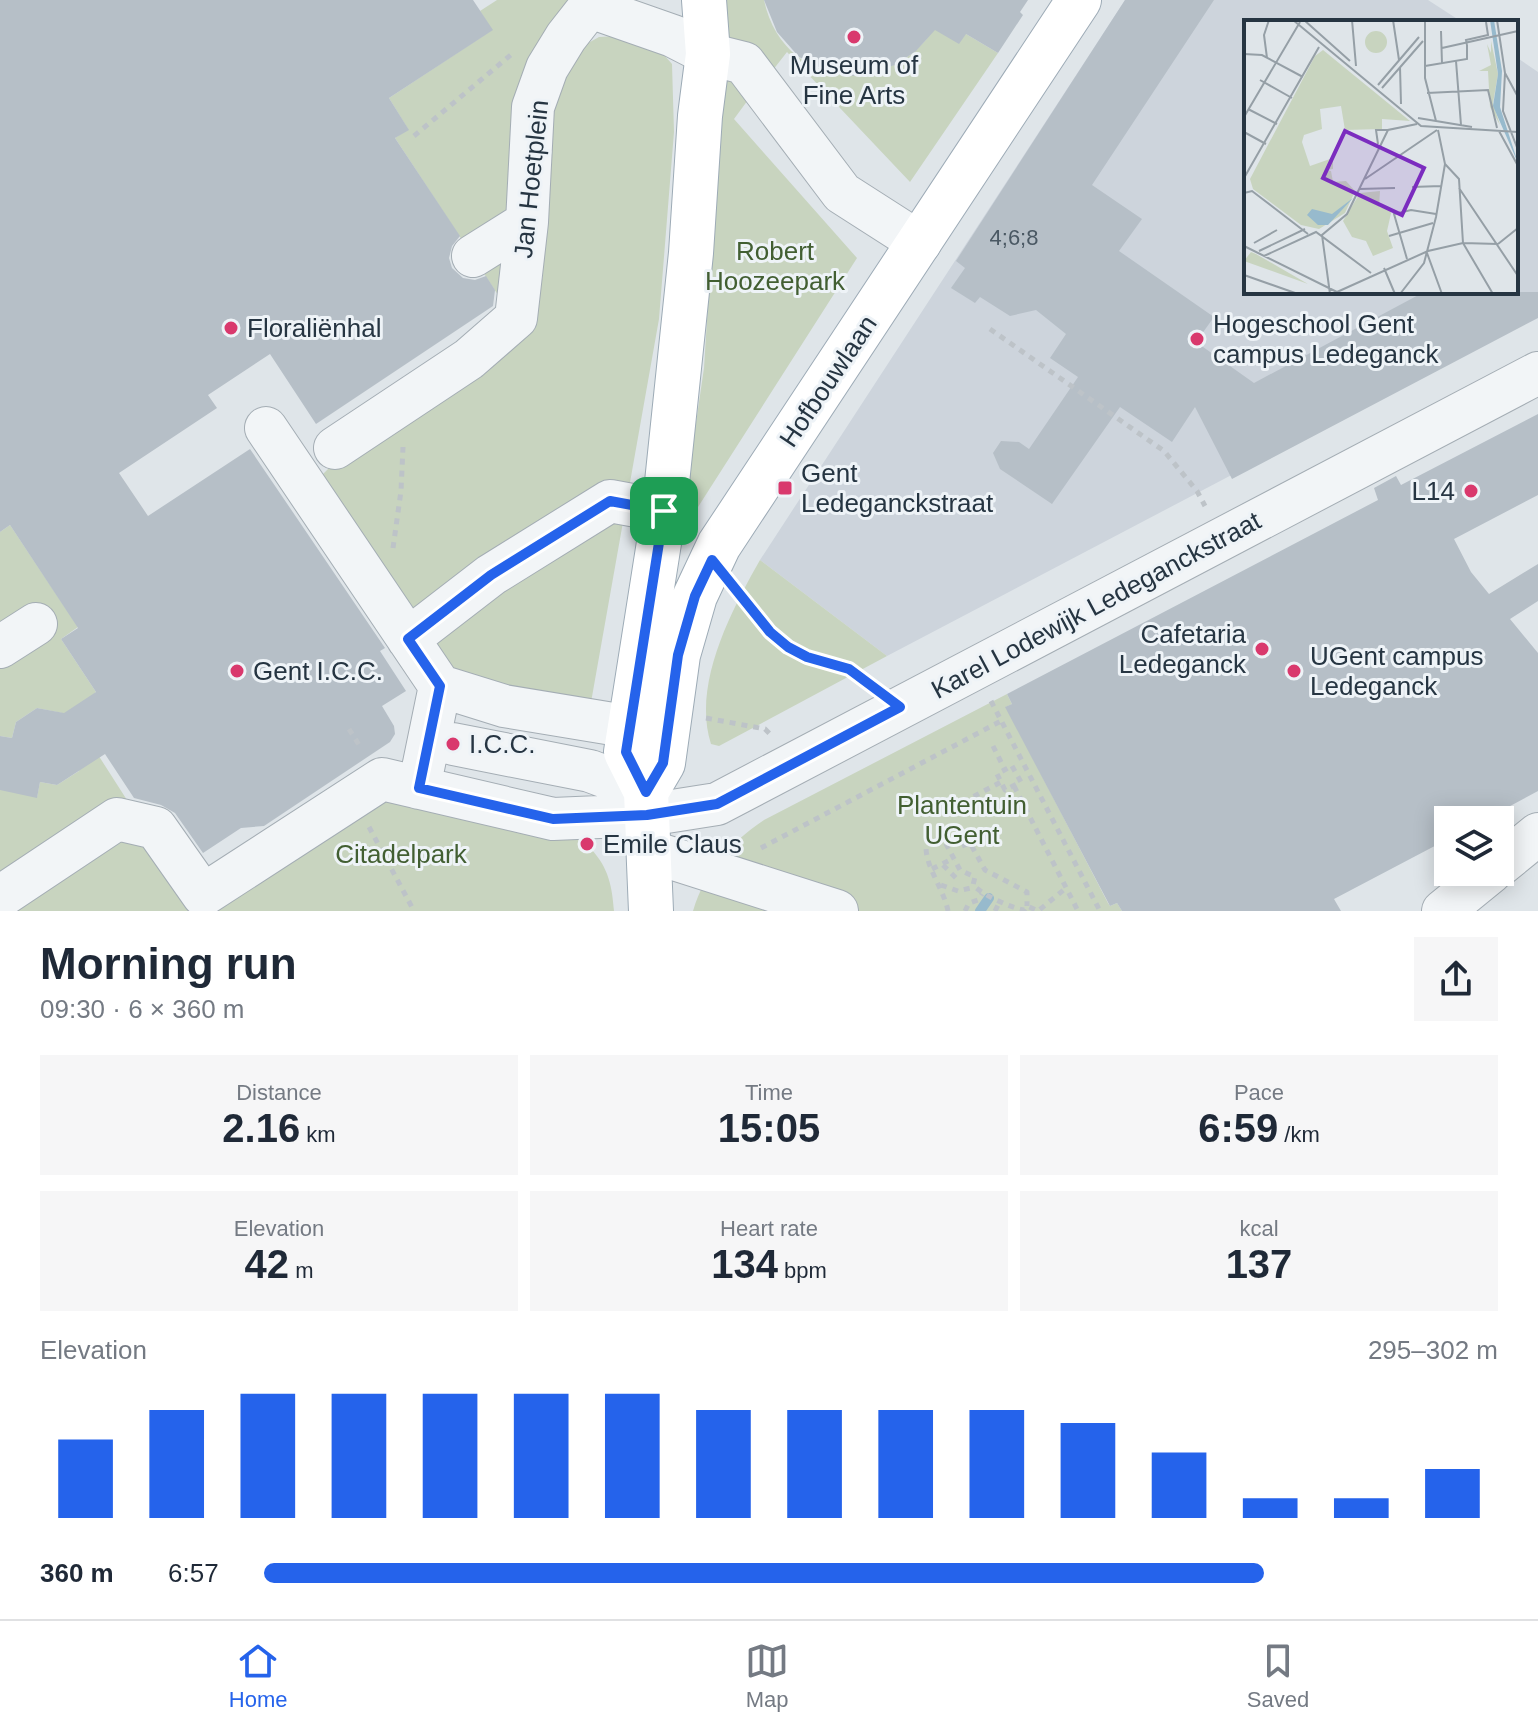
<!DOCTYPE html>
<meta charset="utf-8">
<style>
:root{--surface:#fff;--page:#f6f6f7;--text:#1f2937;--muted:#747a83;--line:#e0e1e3;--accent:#2563eb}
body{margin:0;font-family:Helvetica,sans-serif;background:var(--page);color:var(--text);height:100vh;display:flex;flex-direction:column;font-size:30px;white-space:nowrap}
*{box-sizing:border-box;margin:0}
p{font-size:26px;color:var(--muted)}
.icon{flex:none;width:44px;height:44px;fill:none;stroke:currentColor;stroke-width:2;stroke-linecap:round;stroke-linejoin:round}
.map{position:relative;height:911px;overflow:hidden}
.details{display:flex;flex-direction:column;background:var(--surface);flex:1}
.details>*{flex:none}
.buttons{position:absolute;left:1434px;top:806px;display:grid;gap:16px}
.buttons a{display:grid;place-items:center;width:80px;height:80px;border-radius:0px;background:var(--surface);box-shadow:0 4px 20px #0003;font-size:40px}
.pin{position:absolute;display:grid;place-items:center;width:68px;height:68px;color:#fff;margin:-34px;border-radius:16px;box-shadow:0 4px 12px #0006}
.round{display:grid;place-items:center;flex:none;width:84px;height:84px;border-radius:0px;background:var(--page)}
.summary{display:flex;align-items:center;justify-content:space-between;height:136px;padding:0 40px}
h1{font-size:44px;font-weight:600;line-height:60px}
.figures{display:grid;grid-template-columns:repeat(3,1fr);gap:12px;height:136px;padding:8px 40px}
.figures div{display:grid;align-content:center;border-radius:0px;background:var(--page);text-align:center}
.figures b{font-size:40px;font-weight:600}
.figures small{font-size:22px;font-weight:400}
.figures p{font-size:22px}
.chart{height:224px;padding:16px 40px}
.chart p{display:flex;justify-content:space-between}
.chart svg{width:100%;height:144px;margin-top:8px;stroke:var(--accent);stroke-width:6}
ul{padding:0 40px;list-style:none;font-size:26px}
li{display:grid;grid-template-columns:128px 96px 1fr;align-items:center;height:60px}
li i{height:20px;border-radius:10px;background:var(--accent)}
.menu{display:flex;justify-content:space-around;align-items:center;height:112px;border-top:2px solid var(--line);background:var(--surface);font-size:22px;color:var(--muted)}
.menu a{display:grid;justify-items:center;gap:4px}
.menu .active{color:var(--accent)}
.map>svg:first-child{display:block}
</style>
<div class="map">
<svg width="1538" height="911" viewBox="0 0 1538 911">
<rect width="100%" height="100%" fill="#dfe5e9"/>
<path fill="#cdd4dc" d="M 1125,0 L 1428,0 L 1462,22 L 1246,22 L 1246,292 L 1516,292 L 1516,57 L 1538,72 L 1538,314 L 887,656 L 760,560 Z"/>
<path fill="#c8d4bf" d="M 497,0 L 580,0 L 502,301 L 395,138 L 408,129 L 389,98 L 492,30 L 480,11 Z
M 719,0 L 764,0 C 782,87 887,100 934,29 L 966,34 L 998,53 L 910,182 L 787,52 L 769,75 L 722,47 Z
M 618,36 L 657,47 L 672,64 L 674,132 L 659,319 L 590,708 L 449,670 L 320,477 L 333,464 L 530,325 L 543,276 L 547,111 L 572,52 L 599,37 Z
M 723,66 L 756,89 L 734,119 L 857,258 L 691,518 L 683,512 L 704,368 Z
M 10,525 L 78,627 L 61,639 L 96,692 L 72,715 L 37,708 L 16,722 L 12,738 L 0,736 L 0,532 Z
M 760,560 L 887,656 L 719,746 L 711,744 C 692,685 731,611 760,560 Z
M 1007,694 L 1012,704 L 1006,707 L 1108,903 L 1110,906 L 1117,903 L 1122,911 L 693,911 C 706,869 729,844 764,820 Z
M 86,736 L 198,911 L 0,911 L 0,784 L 37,797 L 40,782 L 57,785 L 79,771 Z
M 390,793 C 430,802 567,823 591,849 C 609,868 612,887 614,911 L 203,911 Z"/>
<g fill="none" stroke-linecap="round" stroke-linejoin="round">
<path stroke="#97bacd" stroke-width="10" d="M 980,911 L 989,898"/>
</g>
<path fill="#b6bfc7" d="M 0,0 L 473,0 L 493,30 L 389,98 L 409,130 L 395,138 L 460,236 L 452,246 L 449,258 L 452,268 L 463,278 L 475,280 L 486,276 L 495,290 L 493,306 L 316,424 L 270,354 L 208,395 L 217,408 L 119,473 L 148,516 L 250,449 L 385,648 L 380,651 L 406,691 L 382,706 L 394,726 L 395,734 L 390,742 L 264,826 L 241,828 L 203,853 L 175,813 L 161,805 L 134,798 L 105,754 L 57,785 L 40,782 L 37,798 L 0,790 L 0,736 L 12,738 L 16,722 L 37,708 L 64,713 L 96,692 L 61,639 L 78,628 L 10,525 L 0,532 Z
M 764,0 L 1028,0 L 1020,12 L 1023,15 L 998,53 L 966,34 L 959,44 L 935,30 L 916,51 L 895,65 L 857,76 L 844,75 L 827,71 L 799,57 L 777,32 Z
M 1125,0 L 1214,0 L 1092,185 L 1142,219 L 1119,251 L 1214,317 L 1196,342 L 1254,383 L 1424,292 L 1538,292 L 1538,318 L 1232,479 L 1195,407 L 1172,442 L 1120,407 L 1052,504 L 1000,469 L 993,453 L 1001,441 L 1019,442 L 1029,449 L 1078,377 L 1050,358 L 1066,334 L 1036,310 L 1010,316 L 980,297 L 975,303 L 951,288 L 965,268 L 956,261 Z
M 1538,414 L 1538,495 L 1454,539 L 1471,572 L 1489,594 L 1538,564 L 1538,601 L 1510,619 L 1538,653 L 1538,791 L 1484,820 L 1448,820 L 1448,839 L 1334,899 L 1341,911 L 1122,911 L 1117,903 L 1110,906 L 1005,707 L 1012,704 L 1007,694 L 1378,500 L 1374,488 L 1396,476 L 1401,485 Z"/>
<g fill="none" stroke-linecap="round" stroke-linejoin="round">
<g stroke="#a4adb4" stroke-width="44">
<path id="minor" d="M 590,7 L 673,36 L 708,54 L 744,63 L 842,193 L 920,243
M 473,256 L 527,222
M 266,428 L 440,686 L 504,706 L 631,727
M 335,448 L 469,359 L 516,318 L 527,222 L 533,107 L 547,68 L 566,37 L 595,0
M 408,639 L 491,575 L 610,501 L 664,511
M 0,647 L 36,624
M 453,744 L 590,771 L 646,792
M 419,788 L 440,686
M 649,851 L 837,911
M 1500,865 L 1538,834
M 0,897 L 117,819 L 156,828 L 203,895 L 382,779 L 553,819 L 647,815 L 717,804 L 1538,373
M 1443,911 L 1491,872"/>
</g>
<g stroke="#9dabb6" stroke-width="46">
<path id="major" d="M 646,792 L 663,763 L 678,655 L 695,596 L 719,545 L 1079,0
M 651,911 L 646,792 L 626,752 L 664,511 L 691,253 L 700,116 L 708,54 L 704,0"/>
</g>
<path stroke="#bdc3c8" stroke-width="5" stroke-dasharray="6 6" stroke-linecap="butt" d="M 414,136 L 513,53
M 990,329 L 1164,451 L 1197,491 L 1205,506
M 393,548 L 401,491 L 403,447
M 738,592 L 770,632 L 788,647 L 807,657 L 849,669 L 870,685
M 991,701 L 1100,911
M 706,718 L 765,729 L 772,736
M 349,729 L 361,748
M 993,746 L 1005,770
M 1012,766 L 1021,782 L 1005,790 L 997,774 Z
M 1014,786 L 1078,911
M 963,802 L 1001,782
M 369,827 L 414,911
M 962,846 L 970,843 L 985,870 L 1027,892 L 1027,906
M 761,848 L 1001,721
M 943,865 L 956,878
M 932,869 L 954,858
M 941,885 L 958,891 L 975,887
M 948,911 C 944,889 925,867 926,845 L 935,836 L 945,842 L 960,870 L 975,877 L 973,885 C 981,894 1011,908 1024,910 L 1027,906 L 1038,911 L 1066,888
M 965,911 L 969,903 L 978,900 L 982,894
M 995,911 L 1000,901"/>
<use href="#minor" stroke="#f2f5f7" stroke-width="42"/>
<use href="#major" stroke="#fff" stroke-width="44"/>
</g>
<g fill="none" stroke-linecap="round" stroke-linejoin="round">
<g stroke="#fff" stroke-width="16">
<path id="route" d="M 610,501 L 664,511 L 626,752 L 646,792 L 663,763 L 678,655 L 695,596 L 712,560 L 770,632 L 788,647 L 807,657 L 849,669 L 900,707 L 717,804 L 647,815 L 553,819 L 419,788 L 440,686 L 408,639 L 491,575 Z"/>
</g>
<use href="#route" stroke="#2563eb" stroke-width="10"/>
</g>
<g fill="#d9396d" stroke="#eef3f7" stroke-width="3">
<circle cx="854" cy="37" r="8"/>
<circle cx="231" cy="328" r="8"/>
<circle cx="1197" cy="339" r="8"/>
<rect x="777" y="480" width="16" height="16" rx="4"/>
<circle cx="1471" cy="491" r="8"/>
<circle cx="1262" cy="649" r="8"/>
<circle cx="237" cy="671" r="8"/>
<circle cx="1294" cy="671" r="8"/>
<circle cx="453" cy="744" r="8"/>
<circle cx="587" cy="844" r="8"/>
</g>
<g text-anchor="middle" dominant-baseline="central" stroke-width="6" stroke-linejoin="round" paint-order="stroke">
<g font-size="22" fill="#4a5863">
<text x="1014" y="237">4;6;8</text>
</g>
<g font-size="26" fill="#263542" stroke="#eef3f7" text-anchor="start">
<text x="854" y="65" text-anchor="middle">Museum of<tspan x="854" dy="30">Fine Arts</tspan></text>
<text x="1213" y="324">Hogeschool Gent<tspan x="1213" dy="30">campus Ledeganck</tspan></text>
<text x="247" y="328">Floraliënhal</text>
<text x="801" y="473">Gent<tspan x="801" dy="30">Ledeganckstraat</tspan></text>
<text x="1455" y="491" text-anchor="end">L14</text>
<text x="1246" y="634" text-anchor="end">Cafetaria<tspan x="1246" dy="30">Ledeganck</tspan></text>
<text x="1310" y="656">UGent campus<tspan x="1310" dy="30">Ledeganck</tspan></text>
<text x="253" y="671">Gent I.C.C.</text>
<text x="469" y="744">I.C.C.</text>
<text x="603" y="844">Emile Claus</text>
</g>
<g font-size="26" fill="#263542" stroke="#eef3f7">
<text transform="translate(531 179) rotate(-84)">Jan Hoetplein</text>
<text transform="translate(828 381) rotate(-56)">Hofbouwlaan</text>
<text transform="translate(1096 605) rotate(-28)">Karel Lodewijk Ledeganckstraat</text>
</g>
<g font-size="26" fill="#425f32" stroke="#eef3f7">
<text x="775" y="251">Robert<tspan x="775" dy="30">Hoozeepark</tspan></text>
<text x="962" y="805">Plantentuin<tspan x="962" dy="30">UGent</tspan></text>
<text x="401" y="854">Citadelpark</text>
</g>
</g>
<g transform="translate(1244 20)">
<rect width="274" height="274" fill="#dfe5e9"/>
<path d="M121 22a11 11 0 1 1 22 0a11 11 0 1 1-22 0ZM 247,21 L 254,54 L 249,83 L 256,105 L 246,87 L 244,51 L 235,51 L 247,45 L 243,24 L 247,33 ZM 79,30 L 166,101 L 138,99 L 138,109 L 101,110 L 97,86 L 76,89 L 78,109 L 60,115 L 58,122 L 66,146 L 89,138 L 89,149 L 82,150 L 87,151 L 89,162 L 102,161 L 111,171 L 101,193 L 75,209 L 57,205 L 9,169 L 6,159 L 71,36 ZM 136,171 L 135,187 L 148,189 L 143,211 L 149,228 L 129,236 L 122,221 L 108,217 L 99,201 L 116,173 ZM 7,232 L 12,234 L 64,264 L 0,241 Z" fill="#c8d4bf"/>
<path d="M 246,0 L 250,0 L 258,51 L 256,87 L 274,143 L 249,86 L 254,54 ZM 109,178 L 84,205 L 74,205 L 63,195 L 68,189 L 88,194 Z" fill="#97bacd"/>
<path fill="none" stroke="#959fa6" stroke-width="2" d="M 49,0 L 177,106 L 274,112M 60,0 L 106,41M 108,0 L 112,46M 149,0 L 155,40M 181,0 L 181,58 L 192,101M 253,0 L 261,53 L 259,91 L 274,130M 197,11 L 198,44M 223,25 L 222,20 L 244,15 L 242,2M 198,28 L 274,11M 0,34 L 18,35 L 59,57M 23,38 L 20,15 L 25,0M 212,41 L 217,105M 181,46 L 223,39 L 223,25M 156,47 L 157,84M 261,53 L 274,77M 16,60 L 48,78M 134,65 L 175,17M 138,68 L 179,21M 183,73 L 244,70 L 253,108M 4,89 L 33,104M 0,97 L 56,2M 174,98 L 228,107M 255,111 L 274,146M 0,112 L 22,124M 134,124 L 132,110 L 144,110M 201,144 L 215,159 L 219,223 L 249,274M 0,158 L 75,27M 121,159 L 193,110M 0,160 L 0,234M 168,167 L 197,166M 215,168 L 274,256M 115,169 L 151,168M 0,173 L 8,171 L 64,214M 145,216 L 189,203M 10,223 L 33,210M 254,224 L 274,208M 0,226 L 97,274M 15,231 L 61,209M 183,233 L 198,274M 20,236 L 72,212 L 127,253M 163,239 L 150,194 L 167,190 L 192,194M 140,248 L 151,274M 0,255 L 54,274M 93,272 L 184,231 L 219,223 L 254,224M 86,274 L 78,215 L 103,194 L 144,110 L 173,104M 156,274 L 180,243 L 192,197 L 201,144 L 194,110"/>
<path fill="#7b2cbf" fill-opacity="0.15" stroke="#7b2cbf" stroke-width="4" d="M 101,111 L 180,148 L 158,195 L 79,158 Z"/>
<rect width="274" height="274" fill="none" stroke="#263542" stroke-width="4"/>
</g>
</svg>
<div class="buttons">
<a><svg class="icon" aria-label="layers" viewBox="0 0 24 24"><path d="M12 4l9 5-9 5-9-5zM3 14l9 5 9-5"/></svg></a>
</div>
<div class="pin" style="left:664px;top:511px;background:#1e9e55"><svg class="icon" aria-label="arrive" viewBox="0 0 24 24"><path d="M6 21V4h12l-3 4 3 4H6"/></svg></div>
</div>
<section class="details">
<div class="summary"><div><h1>Morning run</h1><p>09:30 · 6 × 360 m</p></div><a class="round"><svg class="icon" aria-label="share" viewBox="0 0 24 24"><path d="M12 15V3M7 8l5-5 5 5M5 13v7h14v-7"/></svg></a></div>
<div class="figures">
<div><p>Distance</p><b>2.16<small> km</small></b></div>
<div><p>Time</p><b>15:05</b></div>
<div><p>Pace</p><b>6:59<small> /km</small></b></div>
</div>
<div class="figures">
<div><p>Elevation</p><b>42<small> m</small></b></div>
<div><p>Heart rate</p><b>134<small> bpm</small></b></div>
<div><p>kcal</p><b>137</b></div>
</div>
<div class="chart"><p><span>Elevation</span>295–302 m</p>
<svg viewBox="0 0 160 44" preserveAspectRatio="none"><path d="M5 44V20M15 44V11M25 44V6M35 44V6M45 44V6M55 44V6M65 44V6M75 44V11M85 44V11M95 44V11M105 44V11M115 44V15M125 44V24M135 44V38M145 44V38M155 44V29"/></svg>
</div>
<ul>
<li><b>360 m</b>6:57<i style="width:81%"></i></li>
</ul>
</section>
<nav class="menu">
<a class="active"><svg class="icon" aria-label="home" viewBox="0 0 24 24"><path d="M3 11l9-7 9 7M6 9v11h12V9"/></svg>Home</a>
<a><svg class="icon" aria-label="map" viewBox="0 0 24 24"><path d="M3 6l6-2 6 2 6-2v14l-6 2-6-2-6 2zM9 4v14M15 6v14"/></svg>Map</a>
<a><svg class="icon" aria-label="saved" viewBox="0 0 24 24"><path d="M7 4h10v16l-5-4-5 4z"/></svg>Saved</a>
</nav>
